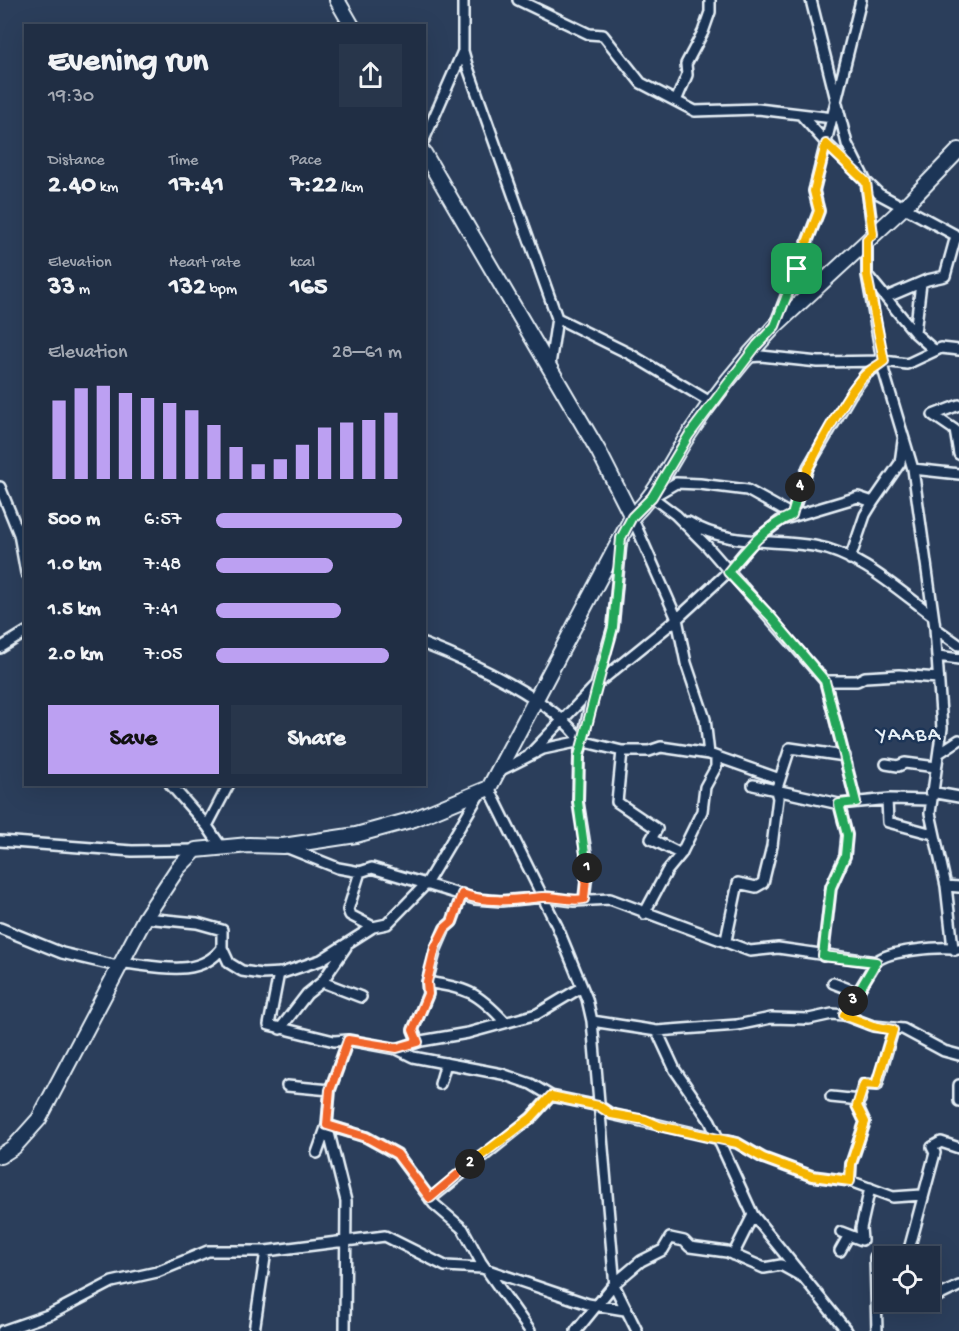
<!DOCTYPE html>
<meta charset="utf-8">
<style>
:root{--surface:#202e44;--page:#28364b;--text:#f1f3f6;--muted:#a2a8b2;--line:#3d4a5d;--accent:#bca0f2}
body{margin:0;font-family:"Gochi Hand",sans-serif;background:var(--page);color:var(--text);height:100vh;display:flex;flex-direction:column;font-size:22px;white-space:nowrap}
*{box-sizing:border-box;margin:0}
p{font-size:20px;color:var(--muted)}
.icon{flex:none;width:33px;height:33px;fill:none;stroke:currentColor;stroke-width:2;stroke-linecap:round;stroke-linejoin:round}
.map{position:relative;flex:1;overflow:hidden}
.sheet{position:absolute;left:24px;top:24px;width:402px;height:762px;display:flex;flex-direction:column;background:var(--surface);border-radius:0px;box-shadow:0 6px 24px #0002,0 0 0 2px var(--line)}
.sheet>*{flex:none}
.tools{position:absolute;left:874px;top:1246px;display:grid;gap:12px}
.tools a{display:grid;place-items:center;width:66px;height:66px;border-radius:0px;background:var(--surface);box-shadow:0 6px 24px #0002,0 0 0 2px var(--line);font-size:30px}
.pin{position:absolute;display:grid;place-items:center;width:51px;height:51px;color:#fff;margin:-26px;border-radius:12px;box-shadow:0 3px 9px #0006}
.km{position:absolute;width:30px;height:30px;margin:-15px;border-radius:50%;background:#222;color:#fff;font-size:16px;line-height:30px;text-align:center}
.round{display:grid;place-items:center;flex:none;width:63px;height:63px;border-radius:0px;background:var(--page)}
.headline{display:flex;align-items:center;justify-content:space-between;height:102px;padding:0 24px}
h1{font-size:33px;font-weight:700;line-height:45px}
.metrics{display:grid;grid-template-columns:repeat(3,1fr);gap:9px;height:102px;padding:6px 24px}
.metrics div{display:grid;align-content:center}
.metrics b{font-size:26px;font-weight:700}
.metrics small{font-size:16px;font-weight:400}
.metrics p{font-size:16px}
.chart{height:168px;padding:12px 24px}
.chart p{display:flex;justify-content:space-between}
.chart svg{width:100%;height:108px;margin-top:6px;stroke:var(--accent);stroke-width:6}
.cta{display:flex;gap:12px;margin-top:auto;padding:12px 24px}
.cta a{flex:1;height:69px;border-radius:0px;background:var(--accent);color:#111;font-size:24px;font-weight:700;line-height:69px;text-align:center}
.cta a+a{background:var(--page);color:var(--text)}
ul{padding:0 24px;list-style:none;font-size:20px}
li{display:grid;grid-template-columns:96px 72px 1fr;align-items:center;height:45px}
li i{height:15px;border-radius:8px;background:var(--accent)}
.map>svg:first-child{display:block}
</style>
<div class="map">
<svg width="959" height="1331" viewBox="0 0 959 1331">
<rect width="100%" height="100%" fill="#2b3e5b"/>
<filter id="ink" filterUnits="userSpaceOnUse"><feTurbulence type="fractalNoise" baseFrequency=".0167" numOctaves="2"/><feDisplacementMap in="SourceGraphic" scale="12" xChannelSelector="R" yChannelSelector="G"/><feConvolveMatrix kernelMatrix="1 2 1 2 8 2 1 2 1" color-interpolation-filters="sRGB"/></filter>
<g filter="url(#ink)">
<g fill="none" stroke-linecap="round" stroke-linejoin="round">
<g stroke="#e8f1f8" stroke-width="14">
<path id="street" d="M 463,0 L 463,51 L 467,65 L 557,318 L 550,365
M 518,0 L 589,34 L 603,35 L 641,83 L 695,111 L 758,109 L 833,118
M 811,0 L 847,144 L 866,182 L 873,234
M 676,101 L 687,75 L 686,64 L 703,32 L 710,12 L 710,0
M 802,116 L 827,144 L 879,194 L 959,237
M 424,140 L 463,51
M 867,239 L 867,275 L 884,372 L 913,469 L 935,628 L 942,728 L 930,813 L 946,886 L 953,948 L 955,950
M 868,276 L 915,333 L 934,350
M 887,297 L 927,280 L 945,276 L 956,236
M 557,318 L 630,354 L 712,403
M 776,322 L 819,211 L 814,191 L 861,0
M 915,333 L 921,283
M 747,357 L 761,356 L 818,362 L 884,361 L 907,364 L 941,348 L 959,350
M 959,405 L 933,415 L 955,430 L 959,454
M 913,469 L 959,474
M 0,487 L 19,534 L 26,573
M 792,515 L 747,490 L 700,484 L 676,483 L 652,497 L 676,515 L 707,546 L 825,681 L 856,802
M 792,515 L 808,467 L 851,394 L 866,374 L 884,361
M 632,517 L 677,619 L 686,663 L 705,719 L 709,754
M 688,522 C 728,546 771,539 814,546 C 858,553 897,589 932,615
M 850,559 L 865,515 L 873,502
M 935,628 L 959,645
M 424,644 C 471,662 554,700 581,741
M 0,648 L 26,632
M 938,656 L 959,659
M 825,681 L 857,681 L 865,677 L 899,675 L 938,678
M 622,751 L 617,802 L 657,829 L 651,839 L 681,854
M 939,753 L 959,740
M 529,755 L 598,683 L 677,619 L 728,572 L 753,542 L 781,520 L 858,497 L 873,502 L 900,463 L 903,441
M 886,764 L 898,766 L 905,763 L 936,767
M 499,771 L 543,749 L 581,741 L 622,751 L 649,751 L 661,747 L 709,754 L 780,779
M 170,784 L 207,826 L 222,848
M 753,785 L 839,804 L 890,799 L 930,800
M 489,788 L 557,926 L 587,999 L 592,1021 L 615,1287 L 637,1331
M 931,792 L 959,797
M 887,800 L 888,822 L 933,834
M 207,826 L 229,784
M 0,841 L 132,851 L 196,850
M 283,846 L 338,868 L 360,872 L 372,868 L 426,884 L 480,793
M 360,872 L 348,910 L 350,915 L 373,927
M 946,886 L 959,887
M 462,894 L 452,922 L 445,928 L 436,949 L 427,982 C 468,989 476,991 505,1022
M 584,899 L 588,865 L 578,802 L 579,756 L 590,705 L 613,627 L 621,543
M 644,914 L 667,871 L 681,854 L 702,811 L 705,787 L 716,767 L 716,757
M 145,918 L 197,923 L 222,930 L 222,948 L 229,963 L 242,971 L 262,974 L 282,973 L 321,960 L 373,927 L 387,924 L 426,884 L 475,899 L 501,901 L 544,897 L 574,901 L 610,899 L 750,951 L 778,948 L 876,962 C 887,950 943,946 959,949
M 0,928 L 62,953 L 121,967
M 726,940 L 738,883 L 756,887 L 763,883 L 772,846 L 778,798 L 776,791 L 790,748 L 845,756
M 823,956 L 831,887 L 845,856 L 847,835 L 839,804
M 124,963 C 157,966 199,979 222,948
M 279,973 L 269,1025 L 334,1041 L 348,1040 L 397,1049 L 421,1041 L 468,1033 L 537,1014 L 582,987
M 322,982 L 361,997
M 833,983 L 859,993
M 844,1015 L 873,1026 L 903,1029 L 944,1051 L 959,1055
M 592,1021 L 657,1031 L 737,1025 L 771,1018 L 809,1019 L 832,1014 L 844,1015 L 876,962
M 280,1029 L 307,994 L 322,982 L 346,947
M 657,1031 L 675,1070 L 710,1121 L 753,1215 L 847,1331
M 418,1042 L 413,1030 L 428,994 L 427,982
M 397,1049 L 413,1057 L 502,1074 L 531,1084 L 551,1096 L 599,1106 L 611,1114 L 737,1143 L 763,1158 L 812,1176 L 850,1181 L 893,1197 L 922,1195
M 440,1084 L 446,1063
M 959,1085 L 959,1101
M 287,1086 L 330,1090
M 831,1097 L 860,1100
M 327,1125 L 366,1137 L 397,1154 L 434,1204 L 463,1229 L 481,1262 L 530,1331
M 327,1125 L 346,1201 L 345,1331
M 317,1153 L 327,1125 L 330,1090 L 348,1040
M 850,1181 L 851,1164 L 865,1122 L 857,1105 L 864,1084 L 877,1085 L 893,1030
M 430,1199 L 531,1118 L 551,1096
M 841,1232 L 862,1240 L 861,1228 L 870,1188
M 840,1251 L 849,1235
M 733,1255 L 753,1215
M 875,1257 L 877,1331
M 907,1257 L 935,1153 L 932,1147 L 941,1142 L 959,1148
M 930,1300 L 959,1286
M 2,1331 L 51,1314 L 112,1282 L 157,1272 L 208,1251 L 266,1251 L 385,1236 L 445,1266 L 482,1268 L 588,1304 L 625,1310
M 254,1331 L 266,1251
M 576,1331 L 615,1283 L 641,1261 L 663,1250 L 670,1238 L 684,1241 L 690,1247 L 727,1252 L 764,1268 L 781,1265 L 801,1276"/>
</g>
<g stroke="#e8f1f8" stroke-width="18">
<path id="secondary" d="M 337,0 L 352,26
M 424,153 L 599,452 L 632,517
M 0,1156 L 14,1147 L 39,1119 L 145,918 L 178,868 L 196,850 L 249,845 L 283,846 L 356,835 L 414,819 L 489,788 L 632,517 C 659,490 669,464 689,434 C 714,396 744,359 775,326 L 903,208 L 959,150"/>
</g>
<use href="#street" stroke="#1d3557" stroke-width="9"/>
<use href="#secondary" stroke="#1d3557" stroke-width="14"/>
</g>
</g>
<g fill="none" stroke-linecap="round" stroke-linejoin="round" filter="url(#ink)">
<g stroke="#fff" stroke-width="12">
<path id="split-1" d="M 587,868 L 578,802 L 579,756 L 613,627 L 621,538 L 632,517 L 652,497 L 689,435 L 757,345 L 775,326 L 797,269"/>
</g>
<g stroke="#fff" stroke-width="12">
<path id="split-2" d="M 470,1164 L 430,1198 L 397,1154 L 366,1137 L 327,1125 L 330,1090 L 348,1040 L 397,1048 L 418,1042 L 413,1030 L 428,994 L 427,982 L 435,948 L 445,928 L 452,922 L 462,894 C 489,904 514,900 542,897 C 556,896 570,902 584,899 L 587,868"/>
</g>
<g stroke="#fff" stroke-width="12">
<path id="split-3" d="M 470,1164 L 531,1118 L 551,1096 L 599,1106 L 611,1114 L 645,1120 L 659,1126 L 737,1143 L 763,1158 L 812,1176 L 850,1181 L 851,1164 L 865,1122 L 857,1106 L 864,1084 L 876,1085 L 893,1030 L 873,1026 L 844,1015 L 853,1001"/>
</g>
<g stroke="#fff" stroke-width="12">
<path id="split-4" d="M 800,487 L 792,515 C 765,527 746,550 728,572 L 771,617 L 825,681 L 856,802 L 839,804 L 847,835 L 845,856 L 831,887 L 823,956 L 876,962 L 853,1001"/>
</g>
<g stroke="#fff" stroke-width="12">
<path id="split-5" d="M 797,269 L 819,211 L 814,191 L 826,144 L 866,182 L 873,234 L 867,239 L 867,275 L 884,361 C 878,366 871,369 865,375 C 846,393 810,462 800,487"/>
</g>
<use href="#split-1" stroke="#22a559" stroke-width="8"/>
<use href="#split-2" stroke="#f0652b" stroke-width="8"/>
<use href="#split-3" stroke="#f5b400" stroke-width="8"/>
<use href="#split-4" stroke="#22a559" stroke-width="8"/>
<use href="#split-5" stroke="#f5b400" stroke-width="8"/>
</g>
<g text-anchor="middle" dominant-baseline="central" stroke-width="5" stroke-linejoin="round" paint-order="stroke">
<g font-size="21" letter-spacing="1.5" fill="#e8f1f8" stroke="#1d3557">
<text x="909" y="736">YAABA</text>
</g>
</g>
</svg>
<div class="tools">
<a><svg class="icon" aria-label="locate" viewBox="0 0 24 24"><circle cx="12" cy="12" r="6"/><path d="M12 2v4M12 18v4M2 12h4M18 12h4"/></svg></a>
</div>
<div class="pin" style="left:797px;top:269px;background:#1e9e55"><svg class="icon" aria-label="arrive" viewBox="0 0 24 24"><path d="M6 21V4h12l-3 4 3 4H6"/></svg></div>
<b class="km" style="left:587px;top:868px">1</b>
<b class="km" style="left:470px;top:1164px">2</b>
<b class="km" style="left:853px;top:1001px">3</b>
<b class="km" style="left:800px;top:487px">4</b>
<section class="sheet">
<div class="headline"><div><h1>Evening run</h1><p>19:30</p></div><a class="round"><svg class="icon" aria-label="share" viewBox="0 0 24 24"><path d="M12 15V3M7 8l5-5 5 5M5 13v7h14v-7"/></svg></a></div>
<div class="metrics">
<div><p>Distance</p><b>2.40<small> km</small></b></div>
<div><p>Time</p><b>17:41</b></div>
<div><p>Pace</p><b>7:22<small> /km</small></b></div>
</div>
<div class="metrics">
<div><p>Elevation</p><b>33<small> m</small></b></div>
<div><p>Heart rate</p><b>132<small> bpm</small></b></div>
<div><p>kcal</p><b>165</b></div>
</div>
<div class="chart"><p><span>Elevation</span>28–61 m</p>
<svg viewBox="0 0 160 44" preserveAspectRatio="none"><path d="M5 44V12M15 44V7M25 44V6M35 44V9M45 44V11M55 44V13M65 44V16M75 44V22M85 44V31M95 44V38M105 44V36M115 44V30M125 44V23M135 44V21M145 44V20M155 44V17"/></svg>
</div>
<ul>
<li><b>500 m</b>6:57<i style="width:100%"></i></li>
<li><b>1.0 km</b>7:48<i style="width:63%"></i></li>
<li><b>1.5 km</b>7:41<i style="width:67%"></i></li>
<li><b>2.0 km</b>7:05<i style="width:93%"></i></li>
</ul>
<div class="cta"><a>Save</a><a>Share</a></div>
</section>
</div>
